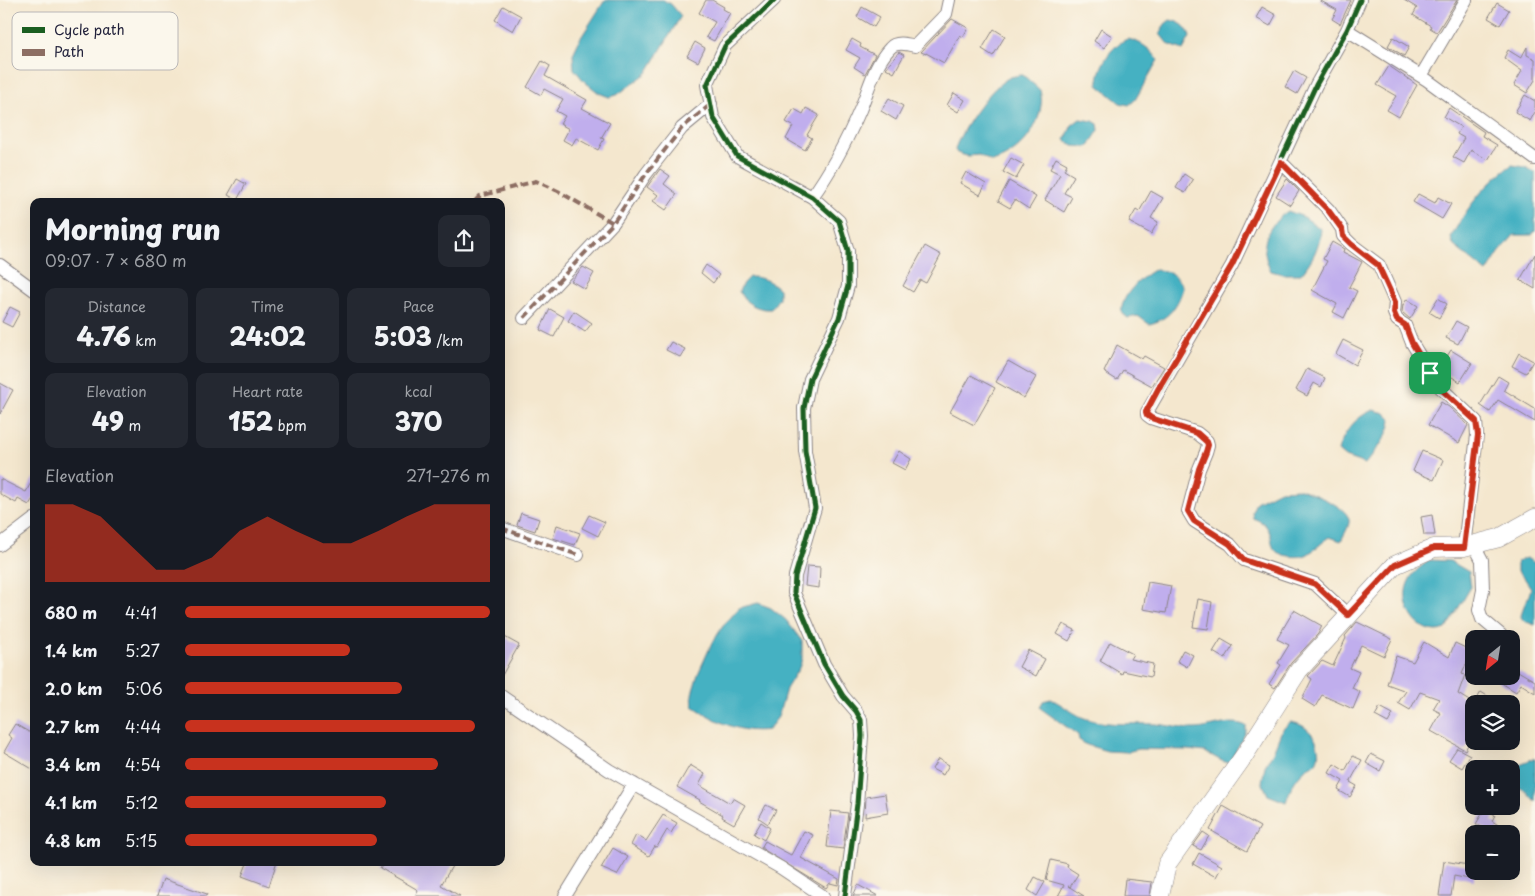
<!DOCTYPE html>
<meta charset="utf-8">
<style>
:root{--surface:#171b24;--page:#242831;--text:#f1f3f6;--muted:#9ea1a6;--accent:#c8321e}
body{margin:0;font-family:"Playpen Sans",sans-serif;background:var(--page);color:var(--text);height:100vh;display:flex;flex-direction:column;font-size:19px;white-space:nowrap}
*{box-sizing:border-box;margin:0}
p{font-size:16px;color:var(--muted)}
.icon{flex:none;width:28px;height:28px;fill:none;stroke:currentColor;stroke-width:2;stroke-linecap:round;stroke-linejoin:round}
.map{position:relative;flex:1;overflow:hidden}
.panel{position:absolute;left:30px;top:198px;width:475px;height:668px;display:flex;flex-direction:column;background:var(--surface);border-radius:10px;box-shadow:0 5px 20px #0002}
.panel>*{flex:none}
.needle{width:32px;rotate:210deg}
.buttons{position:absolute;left:1465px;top:630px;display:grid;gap:10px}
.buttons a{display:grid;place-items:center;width:55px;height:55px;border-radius:10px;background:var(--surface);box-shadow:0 5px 20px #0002;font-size:25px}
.pin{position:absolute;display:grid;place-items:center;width:42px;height:42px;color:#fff;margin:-21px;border-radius:10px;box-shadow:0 2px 8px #0006}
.round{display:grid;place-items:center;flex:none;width:52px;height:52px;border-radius:10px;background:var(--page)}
.head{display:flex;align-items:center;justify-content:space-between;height:85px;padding:0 15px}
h1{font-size:28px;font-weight:800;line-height:38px}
.stats{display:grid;grid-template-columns:repeat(3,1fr);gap:8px;height:85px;padding:5px 15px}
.stats div{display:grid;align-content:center;border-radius:10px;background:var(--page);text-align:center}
.stats b{font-size:25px;font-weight:800}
.stats small{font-size:14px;font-weight:400}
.stats p{font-size:14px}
.chart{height:140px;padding:10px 15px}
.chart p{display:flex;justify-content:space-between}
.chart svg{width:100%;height:90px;margin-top:5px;fill:var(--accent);opacity:.7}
ul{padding:0 15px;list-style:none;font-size:16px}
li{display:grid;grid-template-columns:80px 60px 1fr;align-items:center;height:38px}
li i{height:12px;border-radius:6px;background:var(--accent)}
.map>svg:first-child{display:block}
</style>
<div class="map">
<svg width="1535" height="896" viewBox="0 0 1535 896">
<rect width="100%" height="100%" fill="#fbf7ec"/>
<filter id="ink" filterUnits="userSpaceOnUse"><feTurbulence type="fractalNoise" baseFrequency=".02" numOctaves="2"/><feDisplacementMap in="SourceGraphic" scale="10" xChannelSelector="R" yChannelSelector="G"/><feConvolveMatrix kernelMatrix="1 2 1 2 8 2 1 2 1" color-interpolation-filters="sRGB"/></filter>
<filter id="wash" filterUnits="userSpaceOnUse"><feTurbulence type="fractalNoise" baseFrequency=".0096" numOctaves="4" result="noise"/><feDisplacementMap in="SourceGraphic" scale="20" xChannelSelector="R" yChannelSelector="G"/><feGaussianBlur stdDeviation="1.12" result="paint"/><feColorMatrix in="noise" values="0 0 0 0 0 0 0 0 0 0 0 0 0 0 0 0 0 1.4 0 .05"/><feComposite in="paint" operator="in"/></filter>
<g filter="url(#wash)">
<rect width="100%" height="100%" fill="#f4e7ce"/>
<path fill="#45b1c2" stroke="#346a7e" d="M 605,0 L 663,0 L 671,4 L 681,16 L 647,73 L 617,95 L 609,97 L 599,93 L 585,82 L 574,69 L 573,54 L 580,39 Z
M 1170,20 C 1180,22 1187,26 1190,37 L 1183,50 L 1168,44 L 1160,34 L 1165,24 Z
M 1128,39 C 1141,42 1151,49 1158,60 L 1135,100 L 1129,105 L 1120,103 L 1098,85 C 1097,69 1111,44 1128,39 Z
M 1023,75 L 1040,90 C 1041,95 1042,101 1041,105 C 1038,132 1017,155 992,162 L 979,155 L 967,156 L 957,153 L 955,150 C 959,131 993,83 1011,77 C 1015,76 1019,75 1023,75 Z
M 1080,119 L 1093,121 L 1098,124 L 1099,130 L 1088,147 L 1073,146 L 1065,140 L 1072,125 Z
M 1512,165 L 1525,167 L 1535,172 L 1535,231 L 1532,235 L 1514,235 L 1499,253 L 1487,272 L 1454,246 L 1451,238 C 1464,211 1487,181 1512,165 Z
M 1288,211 L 1304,217 L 1321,229 C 1320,246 1312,261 1301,274 L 1283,274 L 1271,271 C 1258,246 1266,226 1288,211 Z
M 1154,270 C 1169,270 1176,274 1183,288 C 1178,306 1168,320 1149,324 L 1138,316 L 1128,318 L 1122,313 C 1119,297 1142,276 1154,270 Z
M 749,277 C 761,277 769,280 779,289 L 779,298 L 771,309 C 758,310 744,303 739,291 L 743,283 Z
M 1373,410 L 1385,413 L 1391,419 C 1390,436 1375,451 1365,464 L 1345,457 L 1338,451 C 1343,433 1355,417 1373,410 Z
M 1300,489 C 1312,494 1352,507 1349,523 C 1348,529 1343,536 1341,541 L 1330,537 C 1322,542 1316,549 1308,554 C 1303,557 1295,557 1289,556 C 1265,552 1277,541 1266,526 C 1263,522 1257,520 1253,518 L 1252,512 L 1256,502 L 1280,490 Z
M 1526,558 L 1535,563 L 1535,625 L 1524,621 L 1521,617 C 1522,606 1529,599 1531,588 L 1525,579 L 1517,571 L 1517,562 Z
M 1430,560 L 1450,561 L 1469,572 L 1471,587 L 1446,629 C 1418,640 1396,602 1410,579 C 1414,571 1423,565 1430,560 Z
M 758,603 L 771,608 L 786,620 L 802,641 L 802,659 L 799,668 L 786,689 L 778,717 L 768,730 C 740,734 715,721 693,706 L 692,694 L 698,674 L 711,645 L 723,626 L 739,608 Z
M 1051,699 C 1062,704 1076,716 1087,719 C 1110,726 1133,723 1156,724 C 1168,725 1181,729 1194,729 C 1211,729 1230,718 1246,726 L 1246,732 L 1229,763 L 1222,761 L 1205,752 L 1188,750 L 1138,749 L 1127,752 L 1107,751 L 1087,745 L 1079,740 L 1078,735 L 1040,708 L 1043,701 Z
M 1290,722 C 1297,723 1303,725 1308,730 C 1316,736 1322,753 1316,762 C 1314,765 1309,767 1306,769 C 1295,778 1290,789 1286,802 L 1268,795 L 1262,782 L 1265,766 L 1273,752 L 1282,730 Z
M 1535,758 L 1535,801 L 1526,791 L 1511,783 L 1511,769 L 1507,769 Z"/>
<g id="blocks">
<path fill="#c0aeed" d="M 706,0 L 712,0 L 724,7 L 723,9 L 730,13 L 714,41 L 706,37 L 715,22 L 699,13 Z
M 1319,0 L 1351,0 L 1340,24 L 1332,19 L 1337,10 Z
M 1404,0 L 1457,0 L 1437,32 L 1430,28 L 1431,26 L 1413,15 L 1417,8 Z
M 1497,3 L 1509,10 L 1500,25 L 1488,18 Z
M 503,6 L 521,16 L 513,31 L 495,20 Z
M 862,7 L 880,17 L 874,27 L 857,17 Z
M 1262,7 L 1276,15 L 1270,26 L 1256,18 Z
M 952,19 L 968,28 L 963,37 L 960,35 L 944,63 L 926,53 L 926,54 L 921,52 Z
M 994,29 L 1005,36 L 993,56 L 982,49 Z
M 1101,29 L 1112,36 L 1104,48 L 1094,41 Z
M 1393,37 L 1409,47 L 1404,56 L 1388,46 Z
M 852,39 L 861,44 L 860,47 L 875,55 L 865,74 L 854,67 L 860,58 L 846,50 Z
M 695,42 L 705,48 L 698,62 L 687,56 Z
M 1527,47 L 1527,55 L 1535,59 L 1535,80 L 1527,93 L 1514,85 L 1522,71 L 1504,58 L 1508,50 L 1521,58 Z
M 899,52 L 904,55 L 894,73 L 886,68 Z
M 542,61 L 550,66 L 545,76 L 587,100 L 582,108 L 610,123 L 601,138 L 604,139 L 598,150 L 576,138 L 572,145 L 563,140 L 569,129 L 560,124 L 565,116 L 556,111 L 563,99 L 544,89 L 541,95 L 527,87 Z
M 1389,66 L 1417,85 L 1399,117 L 1387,110 L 1396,96 L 1377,85 Z
M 1294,71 L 1306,78 L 1297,94 L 1285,87 Z
M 954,93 L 965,100 L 958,112 L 947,105 Z
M 1525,95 L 1535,101 L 1535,112 L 1530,121 L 1515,112 Z
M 889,98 L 903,106 L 896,120 L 881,111 Z
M 806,108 L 819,115 L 807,135 L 812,138 L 805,150 L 786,139 L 793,126 L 786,122 L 794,109 L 803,114 Z
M 1449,108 L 1484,132 L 1482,136 L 1497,145 L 1488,160 L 1471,150 L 1464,163 L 1453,157 L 1464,138 L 1457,134 L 1461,127 L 1444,117 Z
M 1011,158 L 1024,165 L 1016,179 L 1003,172 Z
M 1056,158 L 1067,164 L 1064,170 L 1074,176 L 1064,193 L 1072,197 L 1064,212 L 1045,200 L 1060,174 L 1050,169 Z
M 660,169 L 670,176 L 664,184 L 677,194 L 666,210 L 653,201 L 658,195 L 647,187 Z
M 966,172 L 986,184 L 980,195 L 960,183 Z
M 1184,174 L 1193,180 L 1185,193 L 1176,188 Z
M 237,179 L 246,184 L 237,200 L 228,195 Z
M 1287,179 L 1299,191 L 1290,205 L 1276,196 Z
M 1009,181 L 1036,197 L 1029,209 L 1015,200 L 1010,208 L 998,201 Z
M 1151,191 L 1163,198 L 1151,218 L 1158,222 L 1151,234 L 1129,222 L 1136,210 L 1139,212 Z
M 1418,194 L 1435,203 L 1438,197 L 1451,204 L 1442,219 L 1413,202 Z
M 1332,242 L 1344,249 L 1343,252 L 1362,262 L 1349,287 L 1357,291 L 1344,318 L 1333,312 L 1337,304 L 1312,290 L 1327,261 L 1323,259 Z
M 925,246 L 941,255 L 926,283 L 920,280 L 913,292 L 903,286 Z
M 1535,254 L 1535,289 L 1520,280 Z
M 706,265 L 719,275 L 713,283 L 701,273 Z
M 583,267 L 594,273 L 585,289 L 571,281 Z
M 1438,298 L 1447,304 L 1439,318 L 1429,312 Z
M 1407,299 L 1418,306 L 1410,319 L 1402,312 L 1403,305 Z
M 10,307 L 20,312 L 12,327 L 2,322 Z
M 550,309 L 564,317 L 554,337 L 540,330 Z
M 574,311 L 592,323 L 585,332 L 568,321 Z
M 1456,321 L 1467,327 L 1458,344 L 1446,338 Z
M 1343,340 L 1363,350 L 1355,365 L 1336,354 Z
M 671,342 L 685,349 L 680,357 L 666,350 Z
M 1117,345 L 1142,359 L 1144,356 L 1164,367 L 1152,386 L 1123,370 L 1117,380 L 1104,372 Z
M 1451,350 L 1472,363 L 1460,382 L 1439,369 Z
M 1519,353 L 1533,361 L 1526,373 L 1512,366 Z
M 1008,361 L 1036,377 L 1024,398 L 996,382 Z
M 1307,369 L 1325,378 L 1321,387 L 1314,383 L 1307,396 L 1296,390 Z
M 971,375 L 995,388 L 974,425 L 950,412 Z
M 1498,376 L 1508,382 L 1504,390 L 1535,409 L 1535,422 L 1498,400 L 1490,412 L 1480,405 Z
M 0,383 L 13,390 L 0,414 Z
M 1441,402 L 1449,407 L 1468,425 L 1459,443 L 1428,425 Z
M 899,451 L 911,459 L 905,470 L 892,463 Z
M 1422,451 L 1443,460 L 1434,480 L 1413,471 Z
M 34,477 L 34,497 L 29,505 L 18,499 L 16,503 L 0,494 L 0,479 L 26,492 Z
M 521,513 L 539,519 L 535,531 L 517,525 Z
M 589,515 L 605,522 L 598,536 L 582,528 Z
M 1432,515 L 1435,535 L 1424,535 L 1421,517 Z
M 557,525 L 580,533 L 575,545 L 553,538 Z
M 807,566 L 820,567 L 819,588 L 805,586 Z
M 1148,582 L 1171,586 L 1166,613 L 1143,609 Z
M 1198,599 L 1212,602 L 1208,629 L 1193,627 Z
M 1294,610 L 1322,626 L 1318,634 L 1291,663 L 1275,688 L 1269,684 L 1281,665 L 1278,663 L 1289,645 L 1277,639 Z
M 1357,622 L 1392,639 L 1384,656 L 1361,645 L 1350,668 L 1359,672 L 1352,688 L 1360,692 L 1353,709 L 1322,695 L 1315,707 L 1302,699 L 1312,679 L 1308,676 L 1322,661 L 1333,666 L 1346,638 L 1345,636 Z
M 1063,624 L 1075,630 L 1069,641 L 1057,634 Z
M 501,635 L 519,645 L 501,677 Z
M 1221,639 L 1233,646 L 1225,659 L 1213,652 Z
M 1110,642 L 1133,654 L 1130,659 L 1153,664 L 1151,677 L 1123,671 L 1122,674 L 1100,661 Z
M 1424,642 L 1449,657 L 1455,643 L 1472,651 L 1462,674 L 1465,675 L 1458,694 L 1474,704 L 1481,692 L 1500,704 L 1474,704 L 1474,711 L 1467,723 L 1474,727 L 1474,735 L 1465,750 L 1431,731 L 1441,713 L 1433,709 L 1439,699 L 1420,692 L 1410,710 L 1398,703 L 1406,691 L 1387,684 L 1396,656 L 1413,662 Z
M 1028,650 L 1045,659 L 1036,676 L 1019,667 Z
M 1183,650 L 1193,655 L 1187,667 L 1177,661 Z
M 1511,667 L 1535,681 L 1535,693 L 1521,684 L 1516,692 L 1490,676 L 1511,676 Z
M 1380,707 L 1393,714 L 1388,723 L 1375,716 Z
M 15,724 L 34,735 L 34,770 L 4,752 L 12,738 L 8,735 Z
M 1457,748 L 1470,755 L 1462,768 L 1449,760 Z
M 1371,754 L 1385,761 L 1380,771 L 1366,763 Z
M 1353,756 L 1362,760 L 1350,782 L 1357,786 L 1350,797 L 1338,790 L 1343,781 L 1329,773 L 1334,764 L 1345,771 Z
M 938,759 L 949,765 L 943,775 L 932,769 Z
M 690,765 L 705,774 L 699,785 L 730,803 L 733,798 L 745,805 L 734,824 L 722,817 L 723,815 L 699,801 L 700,800 L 677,787 Z
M 885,794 L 888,813 L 865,817 L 866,797 Z
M 766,805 L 776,810 L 768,824 L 759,818 Z
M 1223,806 L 1260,827 L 1247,851 L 1210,830 Z
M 1485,809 L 1495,815 L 1492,821 L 1500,826 L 1496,834 L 1476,824 Z
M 831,811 L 848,813 L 843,849 L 827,847 Z
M 663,815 L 677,823 L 671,833 L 667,830 L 657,847 L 655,846 L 649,856 L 631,845 L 636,835 L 646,841 Z
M 761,822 L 770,828 L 764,840 L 754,834 Z
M 804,831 L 813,835 L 801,858 L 839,879 L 838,885 L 830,883 L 826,888 L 761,848 L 765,841 L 791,855 Z
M 1203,832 L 1209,836 L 1201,850 L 1193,846 Z
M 613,848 L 628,857 L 617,875 L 601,868 Z
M 1199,853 L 1222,866 L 1216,877 L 1193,864 Z
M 1051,860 L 1068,864 L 1067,867 L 1078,874 L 1070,887 L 1068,886 L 1084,896 L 1058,896 L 1064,885 L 1046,880 Z
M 248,861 L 277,861 L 269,886 L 242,876 Z
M 384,861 L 455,861 L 441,885 L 460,896 L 415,896 L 418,890 L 380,868 Z
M 1444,861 L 1474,866 L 1474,880 L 1454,876 L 1451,896 L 1439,896 Z
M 1035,877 L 1045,882 L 1037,896 L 1028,890 Z
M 163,879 L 207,894 L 206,896 L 157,896 Z
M 1125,879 L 1152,882 L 1150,896 L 1123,896 Z
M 858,885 L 878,896 L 853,896 Z"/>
</g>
</g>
<g filter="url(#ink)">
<use href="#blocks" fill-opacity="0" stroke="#8b8484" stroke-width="1"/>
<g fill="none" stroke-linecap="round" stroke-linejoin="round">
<g stroke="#8b8484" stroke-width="14">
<path id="street" d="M 774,0 L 725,46 L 707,85 L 713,117 L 737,156 L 812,197 L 839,221 L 848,251 L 848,286 L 839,318 L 810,379 L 804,408 L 805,451 L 815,508 L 795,576 L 794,593 L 824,664 L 843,696 L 856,711 L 861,720 L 862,736 L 857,804 L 845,896
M 1347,30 L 1427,80 L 1535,159
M 1421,76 L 1466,0
M 1281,162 L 1329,210 L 1342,229 L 1343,236 L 1351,244 L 1379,265 L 1395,302 L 1394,313 L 1397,320 L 1405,325 L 1412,343 L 1430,373 L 1441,388 L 1476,421 L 1477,435 L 1464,547
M 812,197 C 831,171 847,140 860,110 C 869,89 874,65 890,48 C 896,41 907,44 915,46 L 946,14 L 949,0
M 0,265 L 34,290
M 524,318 L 613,223 L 646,174 L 682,128 L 711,104
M 501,528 L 578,555
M 0,545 L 34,519
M 1474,545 L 1482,560 L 1483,590 L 1479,610 L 1482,619 L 1501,635 L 1500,639
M 1348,615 L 1315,584 L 1244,560 L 1230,544 L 1194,521 L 1188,511 L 1199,469 L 1206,452 L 1208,445 L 1207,441 L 1197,433 L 1151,418 L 1147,415 L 1147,412 L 1232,265 L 1316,85 L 1347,30 L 1360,0
M 501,696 L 609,770 L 781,868 L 823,896
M 565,896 L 634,784"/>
</g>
<g stroke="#8b8484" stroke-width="19">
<path id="secondary" d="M 1160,896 L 1167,864 L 1244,756 L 1299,670 L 1395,565 L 1434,548 L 1464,547 L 1499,538 L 1535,518"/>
</g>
<use href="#street" stroke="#fff" stroke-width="12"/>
<use href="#secondary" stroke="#fff" stroke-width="18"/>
<path stroke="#8d6e63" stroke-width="4" stroke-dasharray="8 4" stroke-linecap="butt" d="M 475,201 L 480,196 L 536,181 L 558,191 L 613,223
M 524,318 L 613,223 L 646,174 L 682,128 L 711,104
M 501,528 L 578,555"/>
<g stroke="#fbf7ec" stroke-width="8">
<path id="cycleway" d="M 774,0 L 725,46 L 707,85 L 713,117 L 737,156 L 812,197 L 839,221 L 848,251 L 848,286 L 839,318 L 810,379 L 804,408 L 805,451 L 815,508 L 795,576 L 794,593 L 824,664 L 843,696 L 856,711 L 861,720 L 862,736 L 857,804 L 845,896
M 1348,615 L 1315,584 L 1244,560 L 1230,544 L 1194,521 L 1188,511 L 1199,469 L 1206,452 L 1208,445 L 1207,441 L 1197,433 L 1151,418 L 1147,415 L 1147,412 L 1232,265 L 1316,85 L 1347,30 L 1360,0"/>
</g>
<use href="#cycleway" stroke="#1b5e20" stroke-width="5"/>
</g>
</g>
<g fill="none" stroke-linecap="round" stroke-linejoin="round" filter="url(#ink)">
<g stroke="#fff" stroke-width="10">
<path id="route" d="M 1281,162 L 1328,210 L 1342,229 L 1343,236 L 1351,244 L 1378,265 L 1395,302 L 1394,313 L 1397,320 L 1405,325 L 1412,343 L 1430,373 L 1440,388 L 1476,421 L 1478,435 L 1464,548 L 1434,548 L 1395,565 L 1348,615 L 1315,584 L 1244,560 L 1230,544 L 1194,521 L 1188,511 L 1199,469 L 1206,452 L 1208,445 L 1207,442 L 1197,433 L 1151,418 L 1147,415 L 1146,412 L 1161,384 L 1232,265 Z"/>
</g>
<use href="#route" stroke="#c8321e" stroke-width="6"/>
</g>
<rect x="12" y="12" width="166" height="58" rx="8" fill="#fbf7ec" stroke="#bab7b7" stroke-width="1"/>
<rect x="22" y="27" width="23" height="6" fill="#1b5e20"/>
<rect x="22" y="49" width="23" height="7" fill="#8d6e63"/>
<g font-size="14" fill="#22223b">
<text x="54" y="35">Cycle path</text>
<text x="54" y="57">Path</text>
</g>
</svg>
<div class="buttons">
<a><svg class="needle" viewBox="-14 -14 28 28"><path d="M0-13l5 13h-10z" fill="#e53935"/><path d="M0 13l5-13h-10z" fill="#9ea1a6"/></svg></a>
<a><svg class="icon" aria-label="layers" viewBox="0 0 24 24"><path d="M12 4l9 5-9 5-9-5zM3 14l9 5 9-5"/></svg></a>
<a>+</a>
<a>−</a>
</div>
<div class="pin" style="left:1430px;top:373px;background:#1e9e55"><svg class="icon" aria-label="arrive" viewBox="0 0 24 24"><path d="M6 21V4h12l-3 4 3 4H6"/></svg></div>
<section class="panel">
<div class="head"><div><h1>Morning run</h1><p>09:07 · 7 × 680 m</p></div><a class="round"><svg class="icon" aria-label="share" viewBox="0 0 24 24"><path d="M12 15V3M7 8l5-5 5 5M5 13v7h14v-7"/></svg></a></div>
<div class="stats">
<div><p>Distance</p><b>4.76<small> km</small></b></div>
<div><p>Time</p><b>24:02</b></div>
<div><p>Pace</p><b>5:03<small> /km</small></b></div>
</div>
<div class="stats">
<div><p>Elevation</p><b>49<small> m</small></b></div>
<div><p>Heart rate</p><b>152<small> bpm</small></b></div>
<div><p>kcal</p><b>370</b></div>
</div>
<div class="chart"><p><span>Elevation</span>271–276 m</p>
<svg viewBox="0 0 160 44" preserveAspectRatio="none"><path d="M0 44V6L10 6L20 12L30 25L40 38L50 38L60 32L70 19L80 12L90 19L100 25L110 25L120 19L130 12L140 6L150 6L160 6V44z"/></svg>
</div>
<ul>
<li><b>680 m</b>4:41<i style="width:100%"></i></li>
<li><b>1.4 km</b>5:27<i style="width:54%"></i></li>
<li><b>2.0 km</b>5:06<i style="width:71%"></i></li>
<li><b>2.7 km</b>4:44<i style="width:95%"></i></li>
<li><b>3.4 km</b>4:54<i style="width:83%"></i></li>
<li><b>4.1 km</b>5:12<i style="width:66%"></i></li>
<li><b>4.8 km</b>5:15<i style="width:63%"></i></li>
</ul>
</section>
</div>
